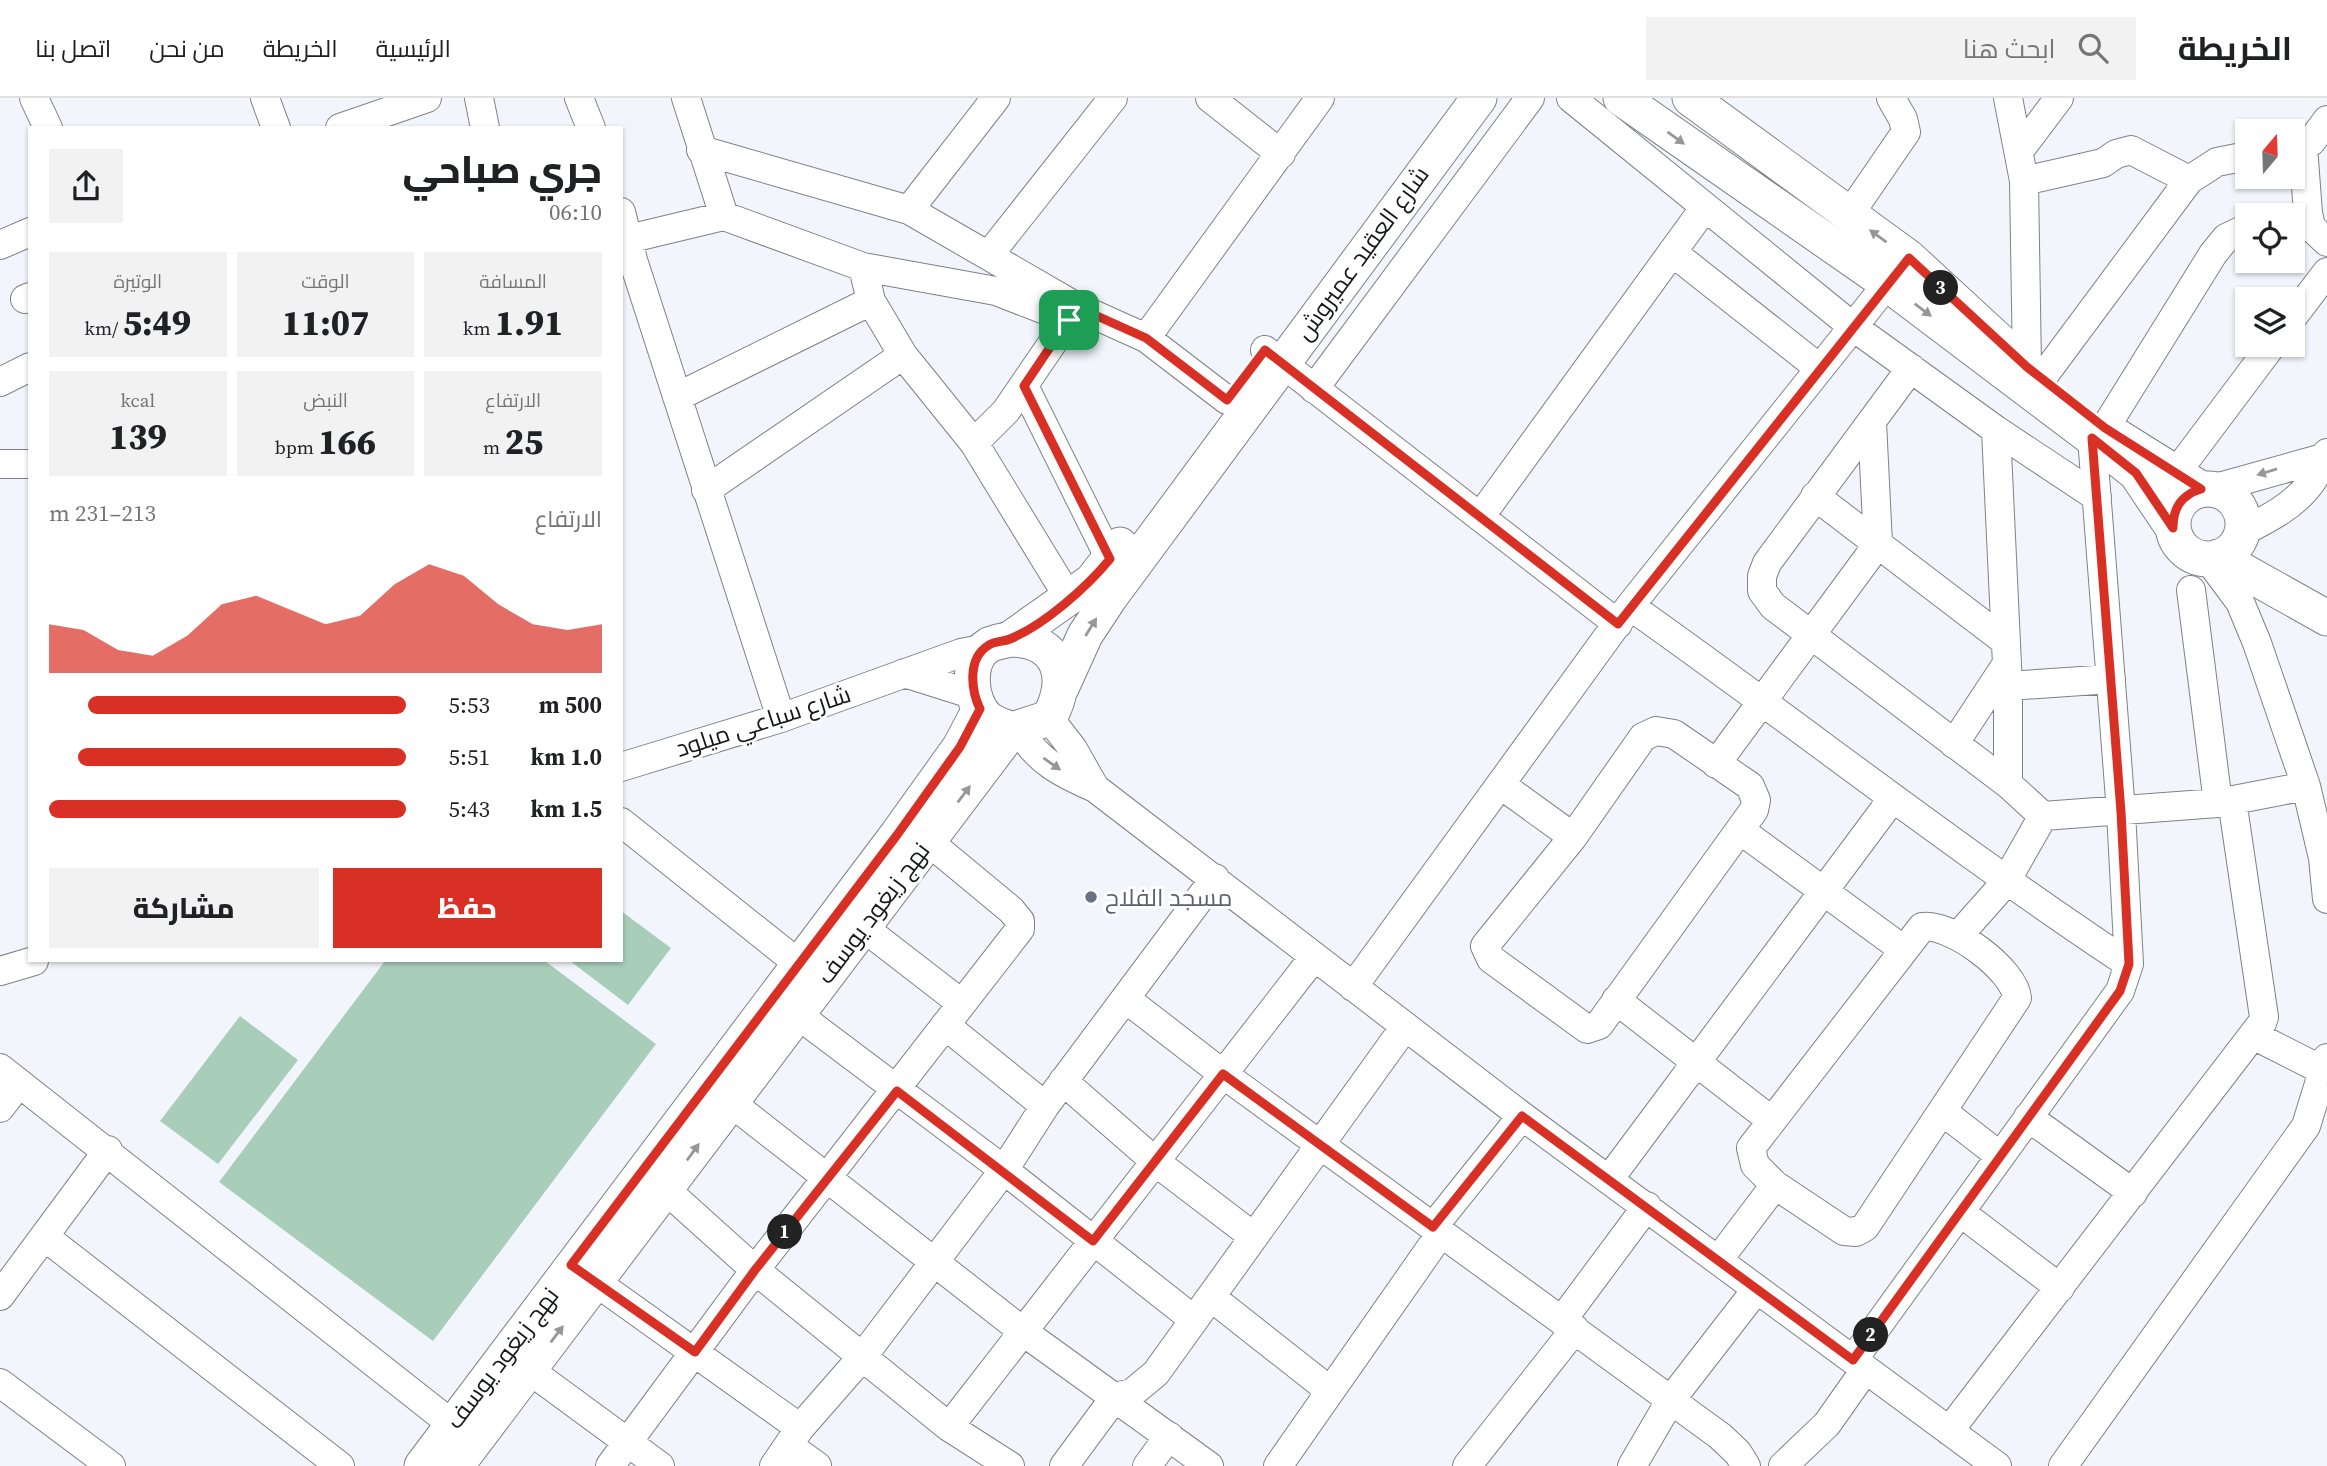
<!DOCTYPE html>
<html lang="ar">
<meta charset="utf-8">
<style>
:root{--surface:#fff;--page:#f2f2f2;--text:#202124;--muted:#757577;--line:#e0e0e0;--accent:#d93025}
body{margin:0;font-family:"Source Serif 4",Cairo,serif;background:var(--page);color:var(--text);direction:rtl;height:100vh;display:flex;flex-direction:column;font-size:26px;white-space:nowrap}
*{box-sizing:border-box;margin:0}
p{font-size:23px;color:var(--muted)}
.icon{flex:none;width:38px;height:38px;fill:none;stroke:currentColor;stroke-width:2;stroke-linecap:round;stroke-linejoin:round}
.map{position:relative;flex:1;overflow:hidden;direction:ltr}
.side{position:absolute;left:28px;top:28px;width:595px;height:836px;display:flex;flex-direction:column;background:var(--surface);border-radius:0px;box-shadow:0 2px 5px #0004;direction:rtl}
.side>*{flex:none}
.needle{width:46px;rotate:19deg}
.tools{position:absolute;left:2235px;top:21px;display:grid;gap:14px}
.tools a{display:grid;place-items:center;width:70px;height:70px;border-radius:0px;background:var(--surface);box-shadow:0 2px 5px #0004;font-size:35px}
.pin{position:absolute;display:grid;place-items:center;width:60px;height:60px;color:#fff;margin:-30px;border-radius:14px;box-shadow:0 4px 10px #0006}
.km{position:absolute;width:35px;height:35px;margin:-18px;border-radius:50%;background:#222;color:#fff;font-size:19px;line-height:35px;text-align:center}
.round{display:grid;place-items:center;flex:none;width:74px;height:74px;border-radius:0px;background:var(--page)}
.overview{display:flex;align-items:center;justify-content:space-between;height:119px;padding:0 21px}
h1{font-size:38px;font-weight:800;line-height:52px}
.stats{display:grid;grid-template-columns:repeat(3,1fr);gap:10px;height:119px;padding:7px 21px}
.stats div{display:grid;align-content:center;border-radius:0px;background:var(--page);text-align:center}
.stats b{font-size:35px;font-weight:800}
.stats small{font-size:19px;font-weight:400}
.stats p{font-size:19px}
.chart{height:196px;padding:14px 21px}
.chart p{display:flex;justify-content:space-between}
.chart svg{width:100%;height:126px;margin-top:7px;fill:var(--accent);opacity:.7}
.cta{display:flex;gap:14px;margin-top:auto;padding:14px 21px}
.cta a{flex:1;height:80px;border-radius:0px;background:var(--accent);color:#fff;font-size:28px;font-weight:800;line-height:80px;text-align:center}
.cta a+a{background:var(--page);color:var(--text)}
ul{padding:0 21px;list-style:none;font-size:23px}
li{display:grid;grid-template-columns:112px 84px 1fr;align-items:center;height:52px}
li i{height:18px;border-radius:9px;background:var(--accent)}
header{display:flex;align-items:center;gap:42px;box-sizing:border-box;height:98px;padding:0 35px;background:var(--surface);border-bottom:2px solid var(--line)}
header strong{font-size:33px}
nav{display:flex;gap:38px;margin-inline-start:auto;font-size:24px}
.search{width:490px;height:63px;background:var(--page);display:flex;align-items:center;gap:18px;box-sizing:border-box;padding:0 24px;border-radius:0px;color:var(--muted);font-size:26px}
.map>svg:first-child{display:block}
</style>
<header>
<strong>الخريطة</strong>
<div class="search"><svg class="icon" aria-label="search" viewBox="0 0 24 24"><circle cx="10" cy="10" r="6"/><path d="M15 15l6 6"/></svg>ابحث هنا</div>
<nav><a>الرئيسية</a><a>الخريطة</a><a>من نحن</a><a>اتصل بنا</a></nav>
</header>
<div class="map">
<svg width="2327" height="1368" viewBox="0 0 2327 1368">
<rect width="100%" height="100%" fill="#f2f6fc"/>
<path fill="#a8ceba" d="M 621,813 L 671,850 L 628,907 L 570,863 L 621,863 Z
M 385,863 L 545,863 L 656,946 L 433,1243 L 219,1084 Z
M 240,918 L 298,962 L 218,1066 L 160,1023 Z"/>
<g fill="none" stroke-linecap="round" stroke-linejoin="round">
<g stroke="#7f8187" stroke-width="30">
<path id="minor" d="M 34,0 L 48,30
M 265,0 L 276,30
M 479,0 L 485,30
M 579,0 L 591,30
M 686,0 L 724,118
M 1210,0 L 1281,56
M 1571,0 L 1852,228 L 1996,332 L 2097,399
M 2008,0 L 2024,83 L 2027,269
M 340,30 L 427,0
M 2303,49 L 2308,115 L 2311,129 L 2327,144
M 2292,51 L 2311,44 L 2327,22
M 701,52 L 909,112 L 1077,209 L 1146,240 L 1227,302
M 2019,53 L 2059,0
M 2024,83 L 2103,65 L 2116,56 L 2131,52 L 2189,82
M 909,112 L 996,0
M 621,114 L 633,162 L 781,620
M 1849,117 L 1906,34 L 1903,21 L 1891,0
M 628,141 L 724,118 L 863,169 L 996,193 L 1063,219
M 0,147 L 30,134
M 1672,154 L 1819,270
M 989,157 L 1113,0
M 863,169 L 871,203 L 903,257 L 974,345 L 1070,502
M 25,201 L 30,199
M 2292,220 L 2327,174
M 1146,240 L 1320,0
M 1265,252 L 1618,526
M 1911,270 L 1767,465 L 1762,478 L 1762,493 L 1773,508 L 2008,686 L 2043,718
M 2042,280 L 2189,82 L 2217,64 L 2247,58
M 0,284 L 30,269
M 1024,288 L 1110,461
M 1314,291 L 1530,0
M 677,299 L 871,203
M 2105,330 L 2213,156 L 2226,140 L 2247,130
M 1996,332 L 2008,588 L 2008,686
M 974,345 L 1006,313 L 1077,209
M 0,366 L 30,366
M 2176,375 L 2272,247
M 2212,391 L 2323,360
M 706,392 L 903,257
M 1815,398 L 2005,543
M 1480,419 L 1705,109
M 2242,434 C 2268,421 2298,406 2314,380 C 2319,372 2320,362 2327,355
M 2208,461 L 2240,504 L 2257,545 L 2306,688 L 2323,760 L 2327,801
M 2191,492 L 2218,705
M 1630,508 C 1797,626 1958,753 2129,866
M 904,575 L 974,597
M 2008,588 L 2111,581
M 1049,620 L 1073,651 L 1095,690
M 1020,630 C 1033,662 1065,677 1095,690 L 1522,1018 L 1997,1368
M 1656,633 L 1674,636 L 1750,688 L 1756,702 L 1754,712 L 1599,927 L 1587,931 L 1491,861 L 1485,848 L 1573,739 L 1643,639 Z
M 1954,646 L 2006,567
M 1716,666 L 1878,446 L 1872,324
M 621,669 L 781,620 L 961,555 L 986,550
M 1501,687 L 1573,739
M 621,724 L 799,866
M 1740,732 L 1904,852
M 864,830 L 961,905
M 1959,837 L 2005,785 L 2043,718 L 2218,705 L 2306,688
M 0,873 L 34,863
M 1353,889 L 1630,508 L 1900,170
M 1126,901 L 1223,976 L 1720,1338 L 1738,1355 L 1746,1368
M 1616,902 L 1772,1023
M 782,905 L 1004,1072 L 1193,1221
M 945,927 L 1045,1008
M 2255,938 L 2324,973
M 0,970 L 453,1327 L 470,1336
M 1063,983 L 1157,1065 L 1254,1139
M 730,1004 L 1025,1235 L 1209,1368
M 0,1010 L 19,985
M 1942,1013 L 2000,1058
M 2028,1019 L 2133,1095
M 1610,1080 L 1893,700
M 665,1091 L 755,1172 L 949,1329 L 1010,1368
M 1960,1114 L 2060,1190
M 1433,1129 L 1522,1018
M 45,1139 L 340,1368
M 1719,1161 L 1775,1087 L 1755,1067 L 1751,1050 L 1922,829 C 1950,824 2015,872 2017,900 L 1865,1129 L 1856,1134 L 1844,1133 L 1775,1087
M 579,1172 L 800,1330
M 0,1198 L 108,1052
M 1211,1199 L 1329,1292
M 1563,1221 L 1647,1108
M 513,1260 L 660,1368
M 1853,1262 L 2120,893 L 2129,866 L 2121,714 L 2092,340
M 0,1285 L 111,1368
M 949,1329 L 1314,859
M 1949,1333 L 2262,925 L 2264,919 L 2232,702
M 789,1348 L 817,1368
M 610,1368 L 755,1172 L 1020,831 L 1020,823 L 1011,812 L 929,744
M 774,1368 L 800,1330 L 863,1258 L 1004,1072 L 1045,1008 L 1215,780
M 1064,1368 L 1115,1299 L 1132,1295 L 1156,1275 L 1404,930
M 1147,1368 L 1169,1338
M 1278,1368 L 1441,1135
M 1467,1368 L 1575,1231
M 1632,1368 L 1670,1303 L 1756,1192
M 1783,1368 L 1827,1326 L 1865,1272
M 2063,1368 L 2306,1028 L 2327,960"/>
</g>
<g stroke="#7f8187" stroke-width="37">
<path id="major" d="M 1621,0 L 1888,186 L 2092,340 L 2136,375 L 2173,430
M 1690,0 L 1909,160 L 2009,252
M 2118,339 L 2201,391
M2173 426a35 35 0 1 1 70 0a35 35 0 1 1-70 0Z
M 2218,459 L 2327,520
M 1010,541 L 1092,483 L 1120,447
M 1010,541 C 1061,542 1071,581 1049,620 L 1012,632 C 1003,628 994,626 987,620 C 969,604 965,561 989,547 C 995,544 1004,543 1010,541 Z
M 1061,590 L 1085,537 L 1110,499 L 1479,0
M 422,1368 L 897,737 L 960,649 L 980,611
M 456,1368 L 1012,632"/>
</g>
<use href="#minor" stroke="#fff" stroke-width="28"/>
<use href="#major" stroke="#fff" stroke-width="35"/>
</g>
<defs><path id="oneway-solid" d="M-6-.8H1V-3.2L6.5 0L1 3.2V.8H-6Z" transform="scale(1.75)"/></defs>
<g fill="#969798">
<use href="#oneway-solid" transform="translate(1676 40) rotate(36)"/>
<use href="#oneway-solid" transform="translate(1878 138) rotate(-144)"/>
<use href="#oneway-solid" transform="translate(1923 212) rotate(37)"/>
<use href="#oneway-solid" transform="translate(2267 374) rotate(163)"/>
<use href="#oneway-solid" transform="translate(1091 529) rotate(-58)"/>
<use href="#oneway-solid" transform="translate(1052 666) rotate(35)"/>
<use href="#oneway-solid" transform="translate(964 696) rotate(-53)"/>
<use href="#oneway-solid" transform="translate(693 1054) rotate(-54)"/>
<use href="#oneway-solid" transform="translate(557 1236) rotate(-53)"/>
</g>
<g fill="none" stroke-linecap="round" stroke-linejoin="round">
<g stroke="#fff" stroke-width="14">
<path id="route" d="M 1909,160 L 2027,269 L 2105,330 L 2201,391 C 2181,397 2173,410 2173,430 L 2136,375 L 2092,340 L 2121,714 L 2129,866 L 2120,893 L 1853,1262 L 1522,1018 L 1433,1129 L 1223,976 L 1093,1143 L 897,993 L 755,1172 L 695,1254 L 571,1167 L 897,737 L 960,649 L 980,611 C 971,592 967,560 989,547 C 995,543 1003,544 1010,541 C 1044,527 1086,490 1110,461 L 1024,288 L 1077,209 L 1146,240 L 1227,302 L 1265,252 L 1618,526 Z"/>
</g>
<use href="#route" stroke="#d93025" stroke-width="9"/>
</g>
<circle fill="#6b7280" stroke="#fff" stroke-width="2.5" cx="1091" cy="799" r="7"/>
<g text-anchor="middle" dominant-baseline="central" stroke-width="6" stroke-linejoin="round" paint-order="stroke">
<g font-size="24" fill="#161719" stroke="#fff">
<text transform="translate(1362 155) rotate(-54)">شارع العقيد عميروش</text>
<text transform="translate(763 623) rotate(-18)">شارع سباعي ميلود</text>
<text transform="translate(873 815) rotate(-53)">نهج زيغود يوسف</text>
<text transform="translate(502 1260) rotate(-53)">نهج زيغود يوسف</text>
</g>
<g font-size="24" fill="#5b616d" stroke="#fff" text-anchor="start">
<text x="1105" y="799">مسجد الفلاح</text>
</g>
</g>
</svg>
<div class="tools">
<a><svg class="needle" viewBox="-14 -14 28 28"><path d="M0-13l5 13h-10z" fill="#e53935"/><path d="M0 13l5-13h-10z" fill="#757577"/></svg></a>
<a><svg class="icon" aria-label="locate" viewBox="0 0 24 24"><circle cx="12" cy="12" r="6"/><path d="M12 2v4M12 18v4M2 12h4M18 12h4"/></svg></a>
<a><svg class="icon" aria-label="layers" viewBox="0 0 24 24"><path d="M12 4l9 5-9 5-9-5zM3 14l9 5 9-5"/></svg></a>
</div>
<div class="pin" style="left:1069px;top:222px;background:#1e9e55"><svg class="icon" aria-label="arrive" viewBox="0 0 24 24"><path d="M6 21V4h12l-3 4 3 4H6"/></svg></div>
<b class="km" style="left:785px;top:1134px">1</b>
<b class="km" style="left:1871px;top:1237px">2</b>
<b class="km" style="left:1941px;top:190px">3</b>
<section class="side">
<div class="overview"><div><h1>جري صباحي</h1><p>06:10</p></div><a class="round"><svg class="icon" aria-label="share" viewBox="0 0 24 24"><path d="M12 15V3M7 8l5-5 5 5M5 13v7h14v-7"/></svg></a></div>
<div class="stats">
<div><p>المسافة</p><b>1.91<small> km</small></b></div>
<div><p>الوقت</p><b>11:07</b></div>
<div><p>الوتيرة</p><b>5:49<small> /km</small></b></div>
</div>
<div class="stats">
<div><p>الارتفاع</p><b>25<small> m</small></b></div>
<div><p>النبض</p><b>166<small> bpm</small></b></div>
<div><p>kcal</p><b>139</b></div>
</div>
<div class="chart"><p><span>الارتفاع</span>213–231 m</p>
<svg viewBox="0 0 160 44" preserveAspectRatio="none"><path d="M0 44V27L10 29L20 36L30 38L40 31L50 20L60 17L70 22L80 27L90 24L100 13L110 6L120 10L130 20L140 27L150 29L160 27V44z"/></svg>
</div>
<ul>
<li><b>500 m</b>5:53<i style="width:89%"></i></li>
<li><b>1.0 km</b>5:51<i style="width:92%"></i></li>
<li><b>1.5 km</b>5:43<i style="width:100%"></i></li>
</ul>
<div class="cta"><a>حفظ</a><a>مشاركة</a></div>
</section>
</div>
